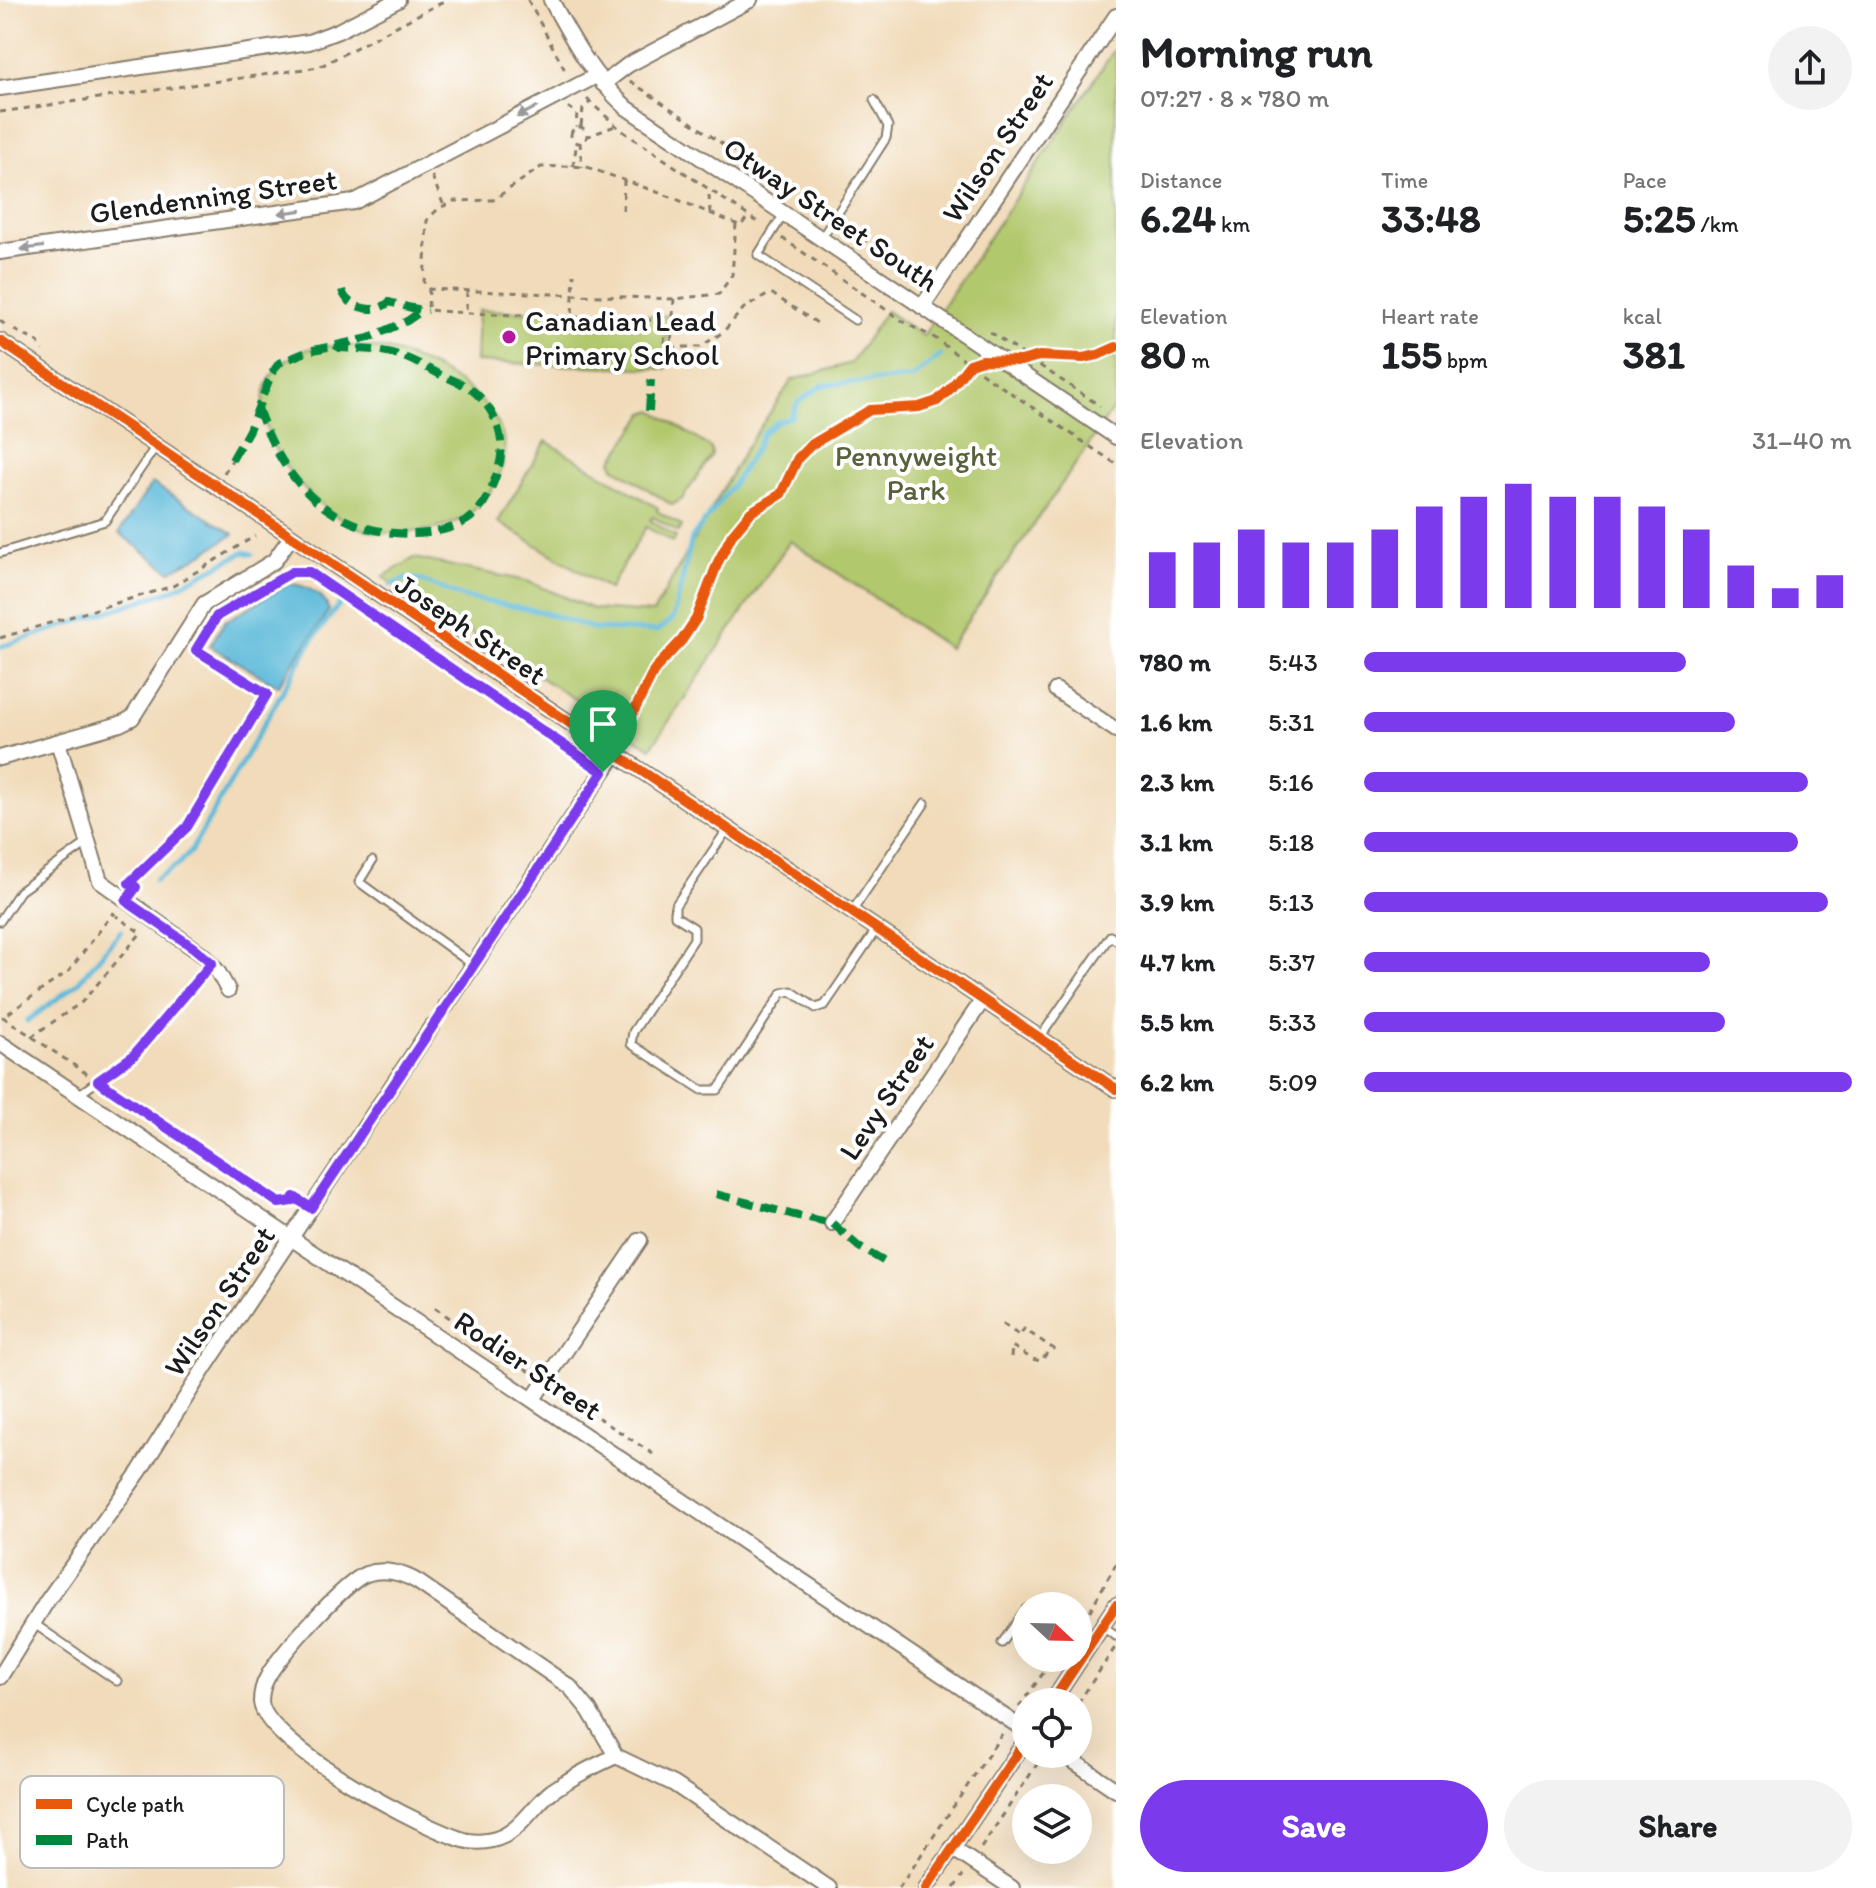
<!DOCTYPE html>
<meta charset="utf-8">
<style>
:root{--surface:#fff;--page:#f2f2f2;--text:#202124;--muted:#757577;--accent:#7c3aed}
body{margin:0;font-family:Itim,sans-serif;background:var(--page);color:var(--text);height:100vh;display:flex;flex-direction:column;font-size:30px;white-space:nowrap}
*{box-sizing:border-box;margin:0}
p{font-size:26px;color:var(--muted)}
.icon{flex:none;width:44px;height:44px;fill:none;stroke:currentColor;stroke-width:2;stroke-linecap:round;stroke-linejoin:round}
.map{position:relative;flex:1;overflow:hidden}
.details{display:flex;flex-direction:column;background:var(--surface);width:760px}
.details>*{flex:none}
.needle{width:52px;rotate:112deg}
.fabs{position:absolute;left:1012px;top:1592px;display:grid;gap:16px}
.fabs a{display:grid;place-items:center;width:80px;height:80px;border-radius:50%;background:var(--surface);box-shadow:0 8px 32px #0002;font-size:40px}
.pin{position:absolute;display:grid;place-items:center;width:68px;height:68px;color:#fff;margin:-82px -34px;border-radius:50% 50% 50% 0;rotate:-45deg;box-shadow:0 0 8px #0007}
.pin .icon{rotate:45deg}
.round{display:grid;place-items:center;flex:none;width:84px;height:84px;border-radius:42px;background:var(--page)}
.headline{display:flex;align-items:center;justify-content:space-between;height:136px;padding:0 24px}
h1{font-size:44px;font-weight:700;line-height:60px}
.figures{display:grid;grid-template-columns:repeat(3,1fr);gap:12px;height:136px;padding:8px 24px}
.figures div{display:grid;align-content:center}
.figures b{font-size:40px;font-weight:700}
.figures small{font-size:22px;font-weight:400}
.figures p{font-size:22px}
.chart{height:224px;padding:16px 24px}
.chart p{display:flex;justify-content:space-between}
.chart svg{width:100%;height:144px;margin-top:8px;stroke:var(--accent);stroke-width:6}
.button{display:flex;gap:16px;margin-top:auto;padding:16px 24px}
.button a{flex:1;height:92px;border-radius:48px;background:var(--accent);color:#fff;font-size:32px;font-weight:700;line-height:92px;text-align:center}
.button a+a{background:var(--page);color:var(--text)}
ul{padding:0 24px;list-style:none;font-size:26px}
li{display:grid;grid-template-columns:128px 96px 1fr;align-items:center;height:60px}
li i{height:20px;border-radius:10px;background:var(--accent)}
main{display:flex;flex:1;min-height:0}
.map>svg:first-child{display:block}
</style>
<main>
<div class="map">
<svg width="1116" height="1888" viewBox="0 0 1116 1888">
<rect width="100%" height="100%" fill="#fff"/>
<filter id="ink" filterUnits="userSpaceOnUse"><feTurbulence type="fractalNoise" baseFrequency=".0125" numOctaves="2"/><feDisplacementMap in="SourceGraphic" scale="16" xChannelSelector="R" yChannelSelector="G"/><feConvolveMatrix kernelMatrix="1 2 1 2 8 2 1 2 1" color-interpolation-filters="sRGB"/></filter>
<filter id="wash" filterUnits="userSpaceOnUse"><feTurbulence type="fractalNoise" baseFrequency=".006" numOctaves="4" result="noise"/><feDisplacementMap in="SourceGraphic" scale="32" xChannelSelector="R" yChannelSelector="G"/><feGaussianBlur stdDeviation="1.8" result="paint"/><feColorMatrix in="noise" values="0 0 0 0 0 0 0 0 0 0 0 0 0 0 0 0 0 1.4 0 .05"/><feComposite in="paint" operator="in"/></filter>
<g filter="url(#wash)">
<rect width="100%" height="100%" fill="#f1dbba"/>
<path fill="#b2c86d" stroke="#677244" stroke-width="2" d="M 1116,47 L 1116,409 L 1114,408 L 949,648 L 790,541 L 651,748 L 383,577 L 414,558 L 527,581 L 593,609 L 653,613 L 744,451 L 792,380 L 851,363 L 886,311 L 923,336 Z
M 478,310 L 668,316 L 666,369 L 476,362 Z
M 345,345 C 359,347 374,347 388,350 C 440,364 532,413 497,480 C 481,511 455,528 421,531 C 401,533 380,535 360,528 C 298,506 211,391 303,351 C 315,345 332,347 345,345 Z
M 653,410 L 711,448 L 712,455 L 682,499 L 672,505 L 614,467 L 612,461 L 645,413 Z
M 546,441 L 658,508 L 657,511 L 682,526 L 678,532 L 653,517 L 650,520 L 676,537 L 673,542 L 646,527 L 609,589 L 498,522 Z"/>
<path fill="#5bb9d9" stroke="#3c6a7a" stroke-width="2" d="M 152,483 L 234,534 L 196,558 L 170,571 L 119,533 Z
M 289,584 C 304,584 324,594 329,610 L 278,686 L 210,646 L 224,622 Z"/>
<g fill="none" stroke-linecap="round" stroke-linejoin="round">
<path stroke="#5bb9d9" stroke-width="5" d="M 391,585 L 406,579 L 417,579 L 463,597 L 542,612 L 595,629 L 658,631 L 673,619 L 692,538 L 732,486 L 756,448 L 763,433 L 777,422 L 791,417 L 798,402 L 823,385 L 912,378 L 941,355
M 0,647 L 170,591 L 244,552 L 252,554
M 155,880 L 179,864 L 191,851 L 312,640 L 341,602 L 345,603
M 27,1021 L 77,984 L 121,931"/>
</g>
</g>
<g filter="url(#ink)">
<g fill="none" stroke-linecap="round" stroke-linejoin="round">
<g stroke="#867c6b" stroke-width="11">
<path id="service" d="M 784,214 L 758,255 L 855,320
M 821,239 L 886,138 L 888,126 L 874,100
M 0,553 L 105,521 L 156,446
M 727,830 L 675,906 L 675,916 L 694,928 L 694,939 L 633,1032 L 631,1044 L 702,1090 L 718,1090 L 782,993 L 791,991 L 816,1008 L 825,1005 L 876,930
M 372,861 L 359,882 L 473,965
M 851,913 L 925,803
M 0,921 L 20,891 L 87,843
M 432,1026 L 446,1006
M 1039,1039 L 1110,936 L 1116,940
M 78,1095 L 133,1056 L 212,963
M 33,1623 L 117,1681
M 1102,1627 L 1116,1636
M 1002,1643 L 1026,1609"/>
</g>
<g stroke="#867c6b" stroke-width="18">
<path id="minor" d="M 551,0 C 573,41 593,77 627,108 L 1116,437
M 603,84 L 628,65 L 750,0
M 0,88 L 309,42 L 338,31 L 398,0
M 0,252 L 354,202 L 596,76
M 922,307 L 1116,16
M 0,341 L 1116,1089
M 1056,690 L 1116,730
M 58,742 L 100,881 L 206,957 L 218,972 L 228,990
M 0,758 L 120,724 L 132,718 L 204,604 L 274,561 L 291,537
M 446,1006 L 615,754
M 0,1043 L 1026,1731
M 832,1223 L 982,1001
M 533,1399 L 640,1240
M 0,1677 L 47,1601 L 139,1472 L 205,1367 L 432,1026
M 1052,1702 L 1116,1605
M 1063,1754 L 1116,1790
M 616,1756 C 594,1766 572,1777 552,1791 C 531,1807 520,1834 492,1840 C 484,1842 476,1842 468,1841 C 427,1832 265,1744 261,1702 C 261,1694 263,1685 267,1678 C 277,1657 345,1582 366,1574 C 384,1568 403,1573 418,1582 L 570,1687 L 589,1710 L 616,1756 L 674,1784 L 829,1888
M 952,1848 L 1012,1888
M 926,1888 L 1026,1740"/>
</g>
<path stroke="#867c6b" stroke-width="3" stroke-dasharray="6 6" stroke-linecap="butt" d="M 528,0 L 567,74
M 630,81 L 826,214
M 587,99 L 621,130 L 762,225
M 568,107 L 577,113 L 576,127
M 0,112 L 319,67 L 446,0
M 581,126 L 583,109 L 590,102
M571 135a8 8 0 1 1 16 0a8 8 0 1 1-16 0Z
M 586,137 L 615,126
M 580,142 L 582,167
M 573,166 L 577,142
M 432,176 L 444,206
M 623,210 L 624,181
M 710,213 L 709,195 L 711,191
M 736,224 L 732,275 L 719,294 L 674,299 L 429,289 L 424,284 L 427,220 L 438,209 L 454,201 L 493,200 L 541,167 L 569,166 L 587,167 L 671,197 L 741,226 L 748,216
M 842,225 L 921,280
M 782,238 L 907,324 L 935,338 L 977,370 L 1116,464
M 429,289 L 428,310 L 466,313
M 467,291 L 466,313 L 572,317 L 574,274
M 674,299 L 671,347 L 700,347 L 723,332 L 744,308 L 771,293 L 817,323
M 573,317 L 665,321 L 664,346 L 671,346
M 0,320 L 7,327
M 14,330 L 38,342 L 43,350
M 990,332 L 1100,406
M 224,473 L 232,460
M 0,638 L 173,586 L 255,536
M 132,884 L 129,883 L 187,827 L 267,694 L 196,650 L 217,616 L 292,572 L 309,572 L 591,764
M 31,1037 L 82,1002 L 141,933 L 116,916
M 87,1074 L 3,1017 L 69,971 L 113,913 L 116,916 L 119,912
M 107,1087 L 279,1203 L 292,1201 L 294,1197 L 297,1199
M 435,1308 L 532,1373
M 1003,1324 L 1020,1336 L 1024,1329 L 1057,1351
M 1011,1357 L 1012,1346 L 1032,1359 L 1041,1361 L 1051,1348
M 558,1391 L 653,1454
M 1078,1632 L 1116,1564
M 1078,1703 L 1116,1646
M 1019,1707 L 1054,1658
M 981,1848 L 1044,1754
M 899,1888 L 1002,1734
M 954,1888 L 963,1875"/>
<use href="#service" stroke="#fff" stroke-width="7"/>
<use href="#minor" stroke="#fff" stroke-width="14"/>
<path stroke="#00873e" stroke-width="8" stroke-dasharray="16 8" stroke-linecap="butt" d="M 342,290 C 347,309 377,315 389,302 C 397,304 421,311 428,310
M 258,408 C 283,481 328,533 411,534 C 431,534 459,529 474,515 C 486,504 495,481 499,466 C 507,439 495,408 472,390 C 462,383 450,379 439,374 C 421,365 403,354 382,351 C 368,349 354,349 340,348 L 335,345
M 649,411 L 651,380
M 232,460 L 249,430 L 272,373 L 279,363 L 309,351 L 369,338 L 407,321 L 420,312
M 716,1194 L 794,1215 L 832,1223 L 859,1247 L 885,1262"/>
<g stroke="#fff" stroke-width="15">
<path id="cycleway" d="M 0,341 L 1116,1089
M 605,748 L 631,717 L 655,669 L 682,640 L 696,619 L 718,562 L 732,535 L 751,512 L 781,494 L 798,458 L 811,445 L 870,410 L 919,407 L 937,401 L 951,388 L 970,364 L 982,360 L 1021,361 L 1039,356 L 1083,358 L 1098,355 L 1116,347
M 1052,1702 L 1116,1605
M 926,1888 L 1026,1740"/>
</g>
<use href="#cycleway" stroke="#e8590c" stroke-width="10"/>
</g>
<defs><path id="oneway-solid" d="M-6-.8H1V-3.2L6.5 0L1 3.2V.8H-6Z" transform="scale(2)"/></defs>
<g fill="#999">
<use href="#oneway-solid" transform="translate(527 112) rotate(152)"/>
<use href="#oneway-solid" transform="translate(290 212) rotate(172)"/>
<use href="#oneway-solid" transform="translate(32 248) rotate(172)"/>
</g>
</g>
<g fill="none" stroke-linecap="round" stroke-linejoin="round" filter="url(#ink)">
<g stroke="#fff" stroke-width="16">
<path id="route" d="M 292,572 L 309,572 L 603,772 L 311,1208 L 294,1197 L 292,1201 L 279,1203 L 98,1081 L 133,1056 L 212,963 L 194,948 L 126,901 L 136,887 L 129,883 L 187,827 L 267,694 L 196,650 L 217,616 Z"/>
</g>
<use href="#route" stroke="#7c3aed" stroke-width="10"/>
</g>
<circle fill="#b5179e" stroke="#fff" stroke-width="3" cx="509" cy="337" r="8"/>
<g text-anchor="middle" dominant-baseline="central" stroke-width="8" stroke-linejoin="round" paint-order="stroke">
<g font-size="30" fill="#1c1c1c" stroke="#fff">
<text transform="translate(997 147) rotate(-56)">Wilson Street</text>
<text transform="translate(213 196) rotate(-8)">Glendenning Street</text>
<text transform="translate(831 214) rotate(34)">Otway Street South</text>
<text transform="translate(471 629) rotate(34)">Joseph Street</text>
<text transform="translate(886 1097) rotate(-56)">Levy Street</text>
<text transform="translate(219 1301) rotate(-56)">Wilson Street</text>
<text transform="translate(528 1365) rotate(34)">Rodier Street</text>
</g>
<g font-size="30" fill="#1c1c1c" stroke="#fff" text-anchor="start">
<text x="525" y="320">Canadian Lead<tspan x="525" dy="34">Primary School</tspan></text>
</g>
<g font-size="30" fill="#58613c" stroke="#fff">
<text x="916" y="455">Pennyweight<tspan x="916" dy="34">Park</tspan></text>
</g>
</g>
<rect x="20" y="1776" width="264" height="92" rx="12" fill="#fff" stroke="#bbb" stroke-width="2"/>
<rect x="36" y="1799" width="36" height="10" fill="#e8590c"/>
<rect x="36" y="1835" width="36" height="10" fill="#00873e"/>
<g font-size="22" fill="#1c1c1c">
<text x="86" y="1812">Cycle path</text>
<text x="86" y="1848">Path</text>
</g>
</svg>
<div class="fabs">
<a><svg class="needle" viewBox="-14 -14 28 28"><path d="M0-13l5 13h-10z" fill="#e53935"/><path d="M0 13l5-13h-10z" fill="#757577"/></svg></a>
<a><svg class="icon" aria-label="locate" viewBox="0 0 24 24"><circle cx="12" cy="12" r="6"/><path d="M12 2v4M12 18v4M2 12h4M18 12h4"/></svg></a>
<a><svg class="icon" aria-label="layers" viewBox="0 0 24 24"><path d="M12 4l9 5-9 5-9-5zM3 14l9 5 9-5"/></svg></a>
</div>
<div class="pin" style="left:603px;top:772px;background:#1e9e55"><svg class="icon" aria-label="arrive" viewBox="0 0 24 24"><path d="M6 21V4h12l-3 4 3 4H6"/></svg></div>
</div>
<section class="details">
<div class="headline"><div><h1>Morning run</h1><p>07:27 · 8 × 780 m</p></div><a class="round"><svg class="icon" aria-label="share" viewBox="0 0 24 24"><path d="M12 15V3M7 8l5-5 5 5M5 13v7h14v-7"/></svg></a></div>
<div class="figures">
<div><p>Distance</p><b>6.24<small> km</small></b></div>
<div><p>Time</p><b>33:48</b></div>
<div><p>Pace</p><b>5:25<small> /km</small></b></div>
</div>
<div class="figures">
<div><p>Elevation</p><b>80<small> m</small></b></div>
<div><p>Heart rate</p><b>155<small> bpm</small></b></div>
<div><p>kcal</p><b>381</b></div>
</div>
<div class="chart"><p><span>Elevation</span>31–40 m</p>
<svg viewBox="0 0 160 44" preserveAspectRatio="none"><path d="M5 44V27M15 44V24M25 44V20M35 44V24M45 44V24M55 44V20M65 44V13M75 44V10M85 44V6M95 44V10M105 44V10M115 44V13M125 44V20M135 44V31M145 44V38M155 44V34"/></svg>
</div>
<ul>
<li><b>780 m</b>5:43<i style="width:66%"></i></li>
<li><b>1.6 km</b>5:31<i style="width:76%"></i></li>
<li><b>2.3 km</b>5:16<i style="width:91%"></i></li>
<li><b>3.1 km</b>5:18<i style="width:89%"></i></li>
<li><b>3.9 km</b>5:13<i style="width:95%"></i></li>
<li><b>4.7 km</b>5:37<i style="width:71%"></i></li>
<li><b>5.5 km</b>5:33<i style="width:74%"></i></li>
<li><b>6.2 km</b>5:09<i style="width:100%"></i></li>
</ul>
<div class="button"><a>Save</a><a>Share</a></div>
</section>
</main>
